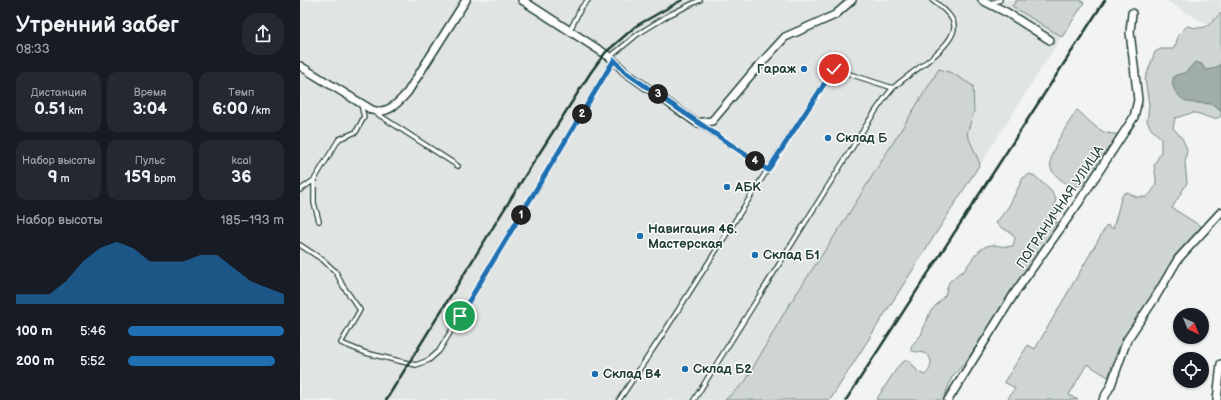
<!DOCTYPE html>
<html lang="ru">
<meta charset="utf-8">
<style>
:root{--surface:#171b24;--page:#242831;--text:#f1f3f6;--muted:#9ea1a6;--accent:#1f6fb2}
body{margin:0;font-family:"Balsamiq Sans",sans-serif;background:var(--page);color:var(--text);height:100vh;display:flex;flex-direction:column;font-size:15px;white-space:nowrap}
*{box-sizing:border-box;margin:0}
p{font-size:13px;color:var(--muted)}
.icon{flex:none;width:22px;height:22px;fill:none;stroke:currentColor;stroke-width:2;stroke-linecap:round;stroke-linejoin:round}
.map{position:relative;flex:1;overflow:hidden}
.sheet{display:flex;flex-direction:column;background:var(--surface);width:300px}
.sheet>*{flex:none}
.needle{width:26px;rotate:136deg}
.fabs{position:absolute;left:873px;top:308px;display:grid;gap:8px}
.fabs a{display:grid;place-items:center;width:36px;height:36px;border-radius:50%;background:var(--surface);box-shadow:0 1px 3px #0004;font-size:20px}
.pin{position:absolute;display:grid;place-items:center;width:34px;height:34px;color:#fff;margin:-17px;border:2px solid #fff;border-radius:50%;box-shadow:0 1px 4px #0007}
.km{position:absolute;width:20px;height:20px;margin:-10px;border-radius:50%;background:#222;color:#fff;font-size:11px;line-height:20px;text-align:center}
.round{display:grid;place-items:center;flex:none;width:42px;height:42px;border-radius:16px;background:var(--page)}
.head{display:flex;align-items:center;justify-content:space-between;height:68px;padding:0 16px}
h1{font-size:22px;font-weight:700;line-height:30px}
.figures{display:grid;grid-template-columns:repeat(3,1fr);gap:6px;height:68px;padding:4px 16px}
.figures div{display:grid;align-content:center;border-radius:10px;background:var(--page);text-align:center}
.figures b{font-size:17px;font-weight:700}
.figures small{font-size:11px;font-weight:400}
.figures p{font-size:11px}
.chart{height:112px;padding:8px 16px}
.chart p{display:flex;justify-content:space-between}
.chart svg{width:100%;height:72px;margin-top:4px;fill:var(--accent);opacity:.7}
ul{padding:0 16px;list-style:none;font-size:13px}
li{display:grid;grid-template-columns:64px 48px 1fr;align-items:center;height:30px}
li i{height:10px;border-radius:5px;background:var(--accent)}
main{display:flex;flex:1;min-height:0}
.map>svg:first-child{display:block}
</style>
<main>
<section class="sheet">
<div class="head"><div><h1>Утренний забег</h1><p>08:33</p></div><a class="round"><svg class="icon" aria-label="share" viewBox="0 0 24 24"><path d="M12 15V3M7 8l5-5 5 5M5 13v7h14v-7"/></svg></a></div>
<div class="figures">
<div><p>Дистанция</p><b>0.51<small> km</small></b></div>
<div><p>Время</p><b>3:04</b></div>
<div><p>Темп</p><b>6:00<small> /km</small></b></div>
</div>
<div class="figures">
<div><p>Набор высоты</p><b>9<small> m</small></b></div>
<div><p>Пульс</p><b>159<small> bpm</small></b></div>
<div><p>kcal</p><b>36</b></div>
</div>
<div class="chart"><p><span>Набор высоты</span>185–193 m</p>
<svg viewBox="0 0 160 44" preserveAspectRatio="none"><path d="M0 44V38L10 38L20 38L30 30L40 18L50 10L60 6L70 10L80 18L90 18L100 18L110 14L120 14L130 22L140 30L150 34L160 38V44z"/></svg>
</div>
<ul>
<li><b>100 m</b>5:46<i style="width:100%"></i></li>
<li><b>200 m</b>5:52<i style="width:94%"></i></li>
</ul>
</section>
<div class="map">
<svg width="921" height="400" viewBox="0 0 921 400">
<rect width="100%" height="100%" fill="#f2f3f3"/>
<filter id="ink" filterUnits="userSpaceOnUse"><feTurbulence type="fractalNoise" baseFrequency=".025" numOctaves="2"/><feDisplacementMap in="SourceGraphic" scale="8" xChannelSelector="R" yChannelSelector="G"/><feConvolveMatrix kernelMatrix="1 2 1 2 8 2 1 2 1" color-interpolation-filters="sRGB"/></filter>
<g filter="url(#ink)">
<path fill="#e0e4e3" d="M 0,0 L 785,0 L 530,400 L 0,400 Z
M 865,0 L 921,0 L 921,32 Z"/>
<path fill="#ced5d3" stroke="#768984" d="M 717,0 L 780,0 L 784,3 L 762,37 L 712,6 Z
M 921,13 L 921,116 C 913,123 903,113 894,113 C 888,113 881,117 875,118 L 873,128 L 882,138 L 887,149 L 885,163 L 887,183 L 872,208 L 902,227 L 874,257 L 852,296 L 820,344 L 808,377 L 787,364 L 769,395 L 778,400 L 707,400 L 715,388 L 704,382 L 728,345 L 735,349 L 807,225 L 813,229 L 822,195 L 827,192 L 836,197 L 847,197 C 858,186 857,182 854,166 L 861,152 L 861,138 L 851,129 L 847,121 L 849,105 L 845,79 L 855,52 L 861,49 L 873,49 L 876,44 L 878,35 L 887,26 C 907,31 907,26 921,13 Z
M 639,69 L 652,73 L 673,86 L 674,111 L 667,134 L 680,164 L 530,400 L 425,400 L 445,382 L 487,308 L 541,226 Z
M 777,110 C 791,121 798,135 818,134 C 812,143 791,179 786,183 C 780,187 771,187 765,183 C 761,180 752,173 751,168 C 747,152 769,123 777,110 Z
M 730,174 L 735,176 L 751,191 L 756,199 L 754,208 L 757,222 L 754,231 L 715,287 L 668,359 L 652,377 L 643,400 L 576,400 L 599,365 L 606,360 L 610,361 L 618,372 L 625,375 C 632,369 634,357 624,353 C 618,351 615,353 611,350 L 612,345 L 621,335 L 630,312 L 645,295 L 649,282 L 659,273 L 663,272 C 671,262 679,244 694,245 C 700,246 706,247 713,246 L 715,238 C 709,228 702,231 696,223 L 709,206 L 723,178 Z"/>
<path fill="#a1adaa" stroke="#6d807b" d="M 895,62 L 902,64 L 905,70 L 912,69 L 921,64 L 921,111 C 911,98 896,107 884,100 C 880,98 878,94 875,91 C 872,85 872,82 874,76 L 886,72 Z"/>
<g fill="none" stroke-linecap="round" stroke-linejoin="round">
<g stroke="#1f3d34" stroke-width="6">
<path id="service" d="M 691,3 L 700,0
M 270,30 L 281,8 L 288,0
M 310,57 L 338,34 L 369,15 L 400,0
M 76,113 L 158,166
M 468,169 L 534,69 L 593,88
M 0,190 L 14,180
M 19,221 L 14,203 L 14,180 L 39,139 L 56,132 L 64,117 L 61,104
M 0,245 L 23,260 L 36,272 L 43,286 L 60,310 L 41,343 L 66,353 L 116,365 L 129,360 L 139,351 L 314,60
M 319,400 L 361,337 L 468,169 L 399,124
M 394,400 L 567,124 C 575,112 583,99 593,88 C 606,75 657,46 654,25 C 653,16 639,5 632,0"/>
</g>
<g stroke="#1f3d34" stroke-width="10">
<path id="minor" d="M 222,0 L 310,57 L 325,72 L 397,123 L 412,121 L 454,71 L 485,37 L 535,15 L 552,0
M 682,0 L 706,12 L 750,40
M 0,66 L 72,110 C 87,115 97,104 107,93 L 166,0
M 648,400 L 716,291 L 779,202 L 834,117 L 838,100 L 830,32 L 832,13
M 803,400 L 811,385 L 827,340 L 855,298 L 878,259 L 921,212
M 917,400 L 921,364"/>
</g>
<use href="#service" stroke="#fff" stroke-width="3.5"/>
<use href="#minor" stroke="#fff" stroke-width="7"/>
<path stroke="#1f3d34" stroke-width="2.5" d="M 86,400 L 223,179 L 291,72 L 305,53 L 336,26 L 382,0
M 546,400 L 805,0"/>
</g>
</g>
<g fill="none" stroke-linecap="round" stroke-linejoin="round" filter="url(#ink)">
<g stroke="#fff" stroke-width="8">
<path id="route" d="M 160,316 L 314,60 L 325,72 L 361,97 L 468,170 L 534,69"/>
</g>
<use href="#route" stroke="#1f6fb2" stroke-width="5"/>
</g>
<g fill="#1f6fb2" stroke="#fff" stroke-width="1.5">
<circle cx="504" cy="69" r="4"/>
<circle cx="528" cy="138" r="4"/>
<circle cx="427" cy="187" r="4"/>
<circle cx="340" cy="236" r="4"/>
<circle cx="455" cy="255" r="4"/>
<circle cx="385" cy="369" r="4"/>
<circle cx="295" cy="374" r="4"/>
</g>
<g text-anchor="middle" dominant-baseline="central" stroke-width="3" stroke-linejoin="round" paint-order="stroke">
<g font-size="13" font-weight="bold" fill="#1f3d34" stroke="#fff" text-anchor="start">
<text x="496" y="69" text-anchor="end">Гараж</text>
<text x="536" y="138">Склад Б</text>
<text x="435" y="187">АБК</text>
<text x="348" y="229">Навигация 46.<tspan x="348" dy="15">Мастерская</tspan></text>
<text x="463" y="255">Склад Б1</text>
<text x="393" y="369">Склад Б2</text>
<text x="303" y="374">Склад В4</text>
</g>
<g font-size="13" fill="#1f3d34" stroke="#fff">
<text transform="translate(760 207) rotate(-56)">ПОГРАНИЧНАЯ УЛИЦА</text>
</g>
</g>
</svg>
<div class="fabs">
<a><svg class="needle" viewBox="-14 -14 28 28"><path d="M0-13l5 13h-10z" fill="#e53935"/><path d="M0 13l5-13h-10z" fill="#9ea1a6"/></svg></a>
<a><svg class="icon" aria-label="locate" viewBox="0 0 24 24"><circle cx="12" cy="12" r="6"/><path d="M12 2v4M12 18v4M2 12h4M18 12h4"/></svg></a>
</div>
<div class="pin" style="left:160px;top:316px;background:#1e9e55"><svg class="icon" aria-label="arrive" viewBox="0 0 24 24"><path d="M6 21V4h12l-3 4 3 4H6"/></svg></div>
<div class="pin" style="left:534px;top:69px;background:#d93025"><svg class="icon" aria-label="check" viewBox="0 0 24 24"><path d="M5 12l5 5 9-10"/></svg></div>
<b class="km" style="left:221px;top:215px">1</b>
<b class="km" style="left:282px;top:114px">2</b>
<b class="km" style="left:358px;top:94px">3</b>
<b class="km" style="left:455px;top:161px">4</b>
</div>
</main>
